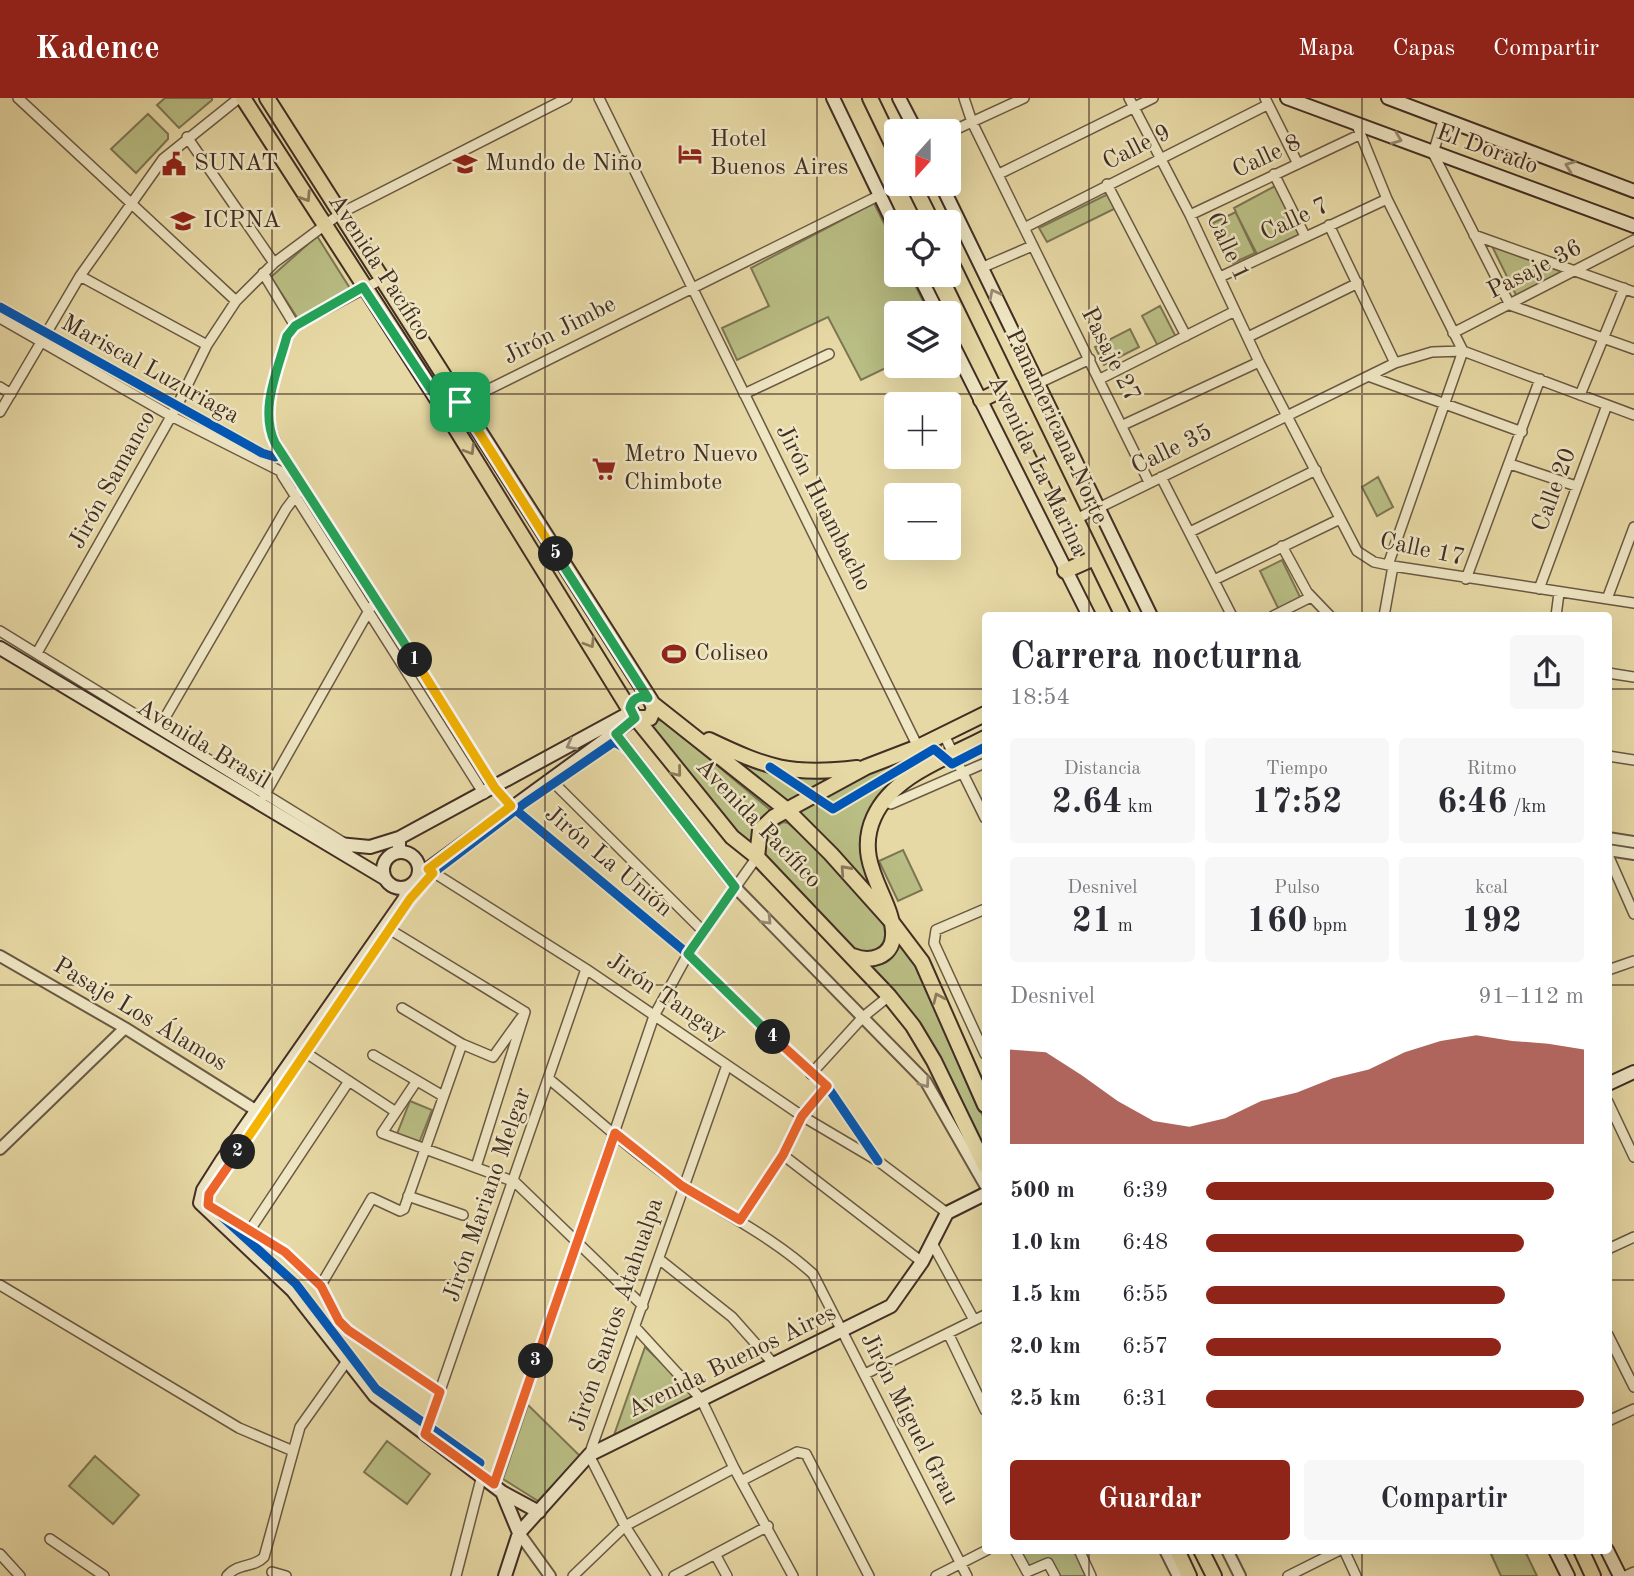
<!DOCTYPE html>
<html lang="es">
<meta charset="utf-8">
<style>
:root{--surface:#fff;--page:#f7f7f7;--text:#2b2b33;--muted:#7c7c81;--accent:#8f2418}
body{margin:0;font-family:"Old Standard TT",serif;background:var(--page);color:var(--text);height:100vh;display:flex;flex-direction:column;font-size:26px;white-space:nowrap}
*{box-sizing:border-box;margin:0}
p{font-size:23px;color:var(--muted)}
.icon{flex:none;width:38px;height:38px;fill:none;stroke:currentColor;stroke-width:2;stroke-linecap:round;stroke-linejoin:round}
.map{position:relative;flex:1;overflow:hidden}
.details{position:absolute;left:982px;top:514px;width:630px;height:942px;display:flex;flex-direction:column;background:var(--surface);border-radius:7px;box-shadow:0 7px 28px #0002}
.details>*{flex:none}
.needle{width:46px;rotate:201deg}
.tools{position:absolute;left:884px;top:21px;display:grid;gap:14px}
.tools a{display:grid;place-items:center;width:77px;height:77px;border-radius:7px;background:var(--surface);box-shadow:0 7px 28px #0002;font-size:35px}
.pin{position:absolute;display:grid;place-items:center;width:60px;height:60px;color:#fff;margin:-30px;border-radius:14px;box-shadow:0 4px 10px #0006}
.km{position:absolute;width:35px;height:35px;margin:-18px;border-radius:50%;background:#222;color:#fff;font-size:19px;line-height:35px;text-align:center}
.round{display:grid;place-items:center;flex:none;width:74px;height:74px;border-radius:7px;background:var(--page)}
.headline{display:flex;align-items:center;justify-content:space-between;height:119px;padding:0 28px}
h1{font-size:38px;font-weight:600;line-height:52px}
.figures{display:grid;grid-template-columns:repeat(3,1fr);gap:10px;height:119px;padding:7px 28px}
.figures div{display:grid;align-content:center;border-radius:7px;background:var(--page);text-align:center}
.figures b{font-size:35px;font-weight:600}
.figures small{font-size:19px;font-weight:400}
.figures p{font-size:19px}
.chart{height:196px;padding:14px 28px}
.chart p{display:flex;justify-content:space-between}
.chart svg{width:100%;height:126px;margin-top:7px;fill:var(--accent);opacity:.7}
.cta{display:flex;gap:14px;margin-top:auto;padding:14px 28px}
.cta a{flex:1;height:80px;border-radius:7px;background:var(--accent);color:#fff;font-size:28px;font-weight:600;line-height:80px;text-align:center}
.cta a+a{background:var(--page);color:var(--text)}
ul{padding:0 28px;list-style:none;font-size:23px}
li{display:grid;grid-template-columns:112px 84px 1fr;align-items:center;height:52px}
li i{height:18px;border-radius:9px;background:var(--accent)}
header{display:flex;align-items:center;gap:42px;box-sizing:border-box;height:98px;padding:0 35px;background:var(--accent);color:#fff}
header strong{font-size:33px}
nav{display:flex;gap:38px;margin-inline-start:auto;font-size:24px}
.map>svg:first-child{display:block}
</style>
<header>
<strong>Kadence</strong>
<nav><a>Mapa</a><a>Capas</a><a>Compartir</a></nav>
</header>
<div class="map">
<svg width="1634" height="1478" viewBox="0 0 1634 1478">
<rect width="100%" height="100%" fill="#e7d9a5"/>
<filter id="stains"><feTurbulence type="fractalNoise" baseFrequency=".00286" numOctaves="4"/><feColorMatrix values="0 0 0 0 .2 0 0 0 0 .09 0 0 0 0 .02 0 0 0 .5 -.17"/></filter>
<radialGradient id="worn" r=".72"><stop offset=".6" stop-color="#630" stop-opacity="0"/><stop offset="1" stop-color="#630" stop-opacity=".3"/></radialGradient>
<path fill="#b9be84" stroke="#7d7654" stroke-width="2" d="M 165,0 L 212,0 L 212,2 L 179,30 L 157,7 Z
M 148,16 L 168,36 L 168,41 L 136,75 L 111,51 Z
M 1277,87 L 1303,139 L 1259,160 L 1236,115 L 1255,155 L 1233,165 L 1213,125 L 1236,114 L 1234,110 Z
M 1110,95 L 1118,109 L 1047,144 L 1039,130 Z
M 874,105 L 896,150 L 896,177 L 910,177 L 929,215 L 896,215 L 896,265 L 861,282 L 828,219 L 737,262 L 722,230 L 769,208 L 751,170 Z
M 317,138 L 351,192 L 300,224 L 271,179 Z
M 1490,144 L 1565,174 L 1517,199 Z
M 1160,208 L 1177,241 L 1159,250 L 1142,218 Z
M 1130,231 L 1139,249 L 1104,267 L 1095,249 Z
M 1378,379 L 1393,409 L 1377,418 L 1362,389 Z
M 1282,462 L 1301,501 L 1279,512 L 1260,473 Z
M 657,622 L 664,623 L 774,715 L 756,731 L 750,753 L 650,629 Z
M 934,644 L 941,647 L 941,654 L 873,710 L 874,794 L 833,747 L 793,711 Z
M 733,660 L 763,672 L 849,675 L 787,707 Z
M 783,724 L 788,725 C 808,742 881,811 886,833 C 888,841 884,846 880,853 L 858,855 L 771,771 C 761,753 764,734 783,724 Z
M 903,752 L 922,792 L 898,803 L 879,763 Z
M 898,844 L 916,868 L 930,896 L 985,1023 L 985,1050 L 923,930 L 870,868 C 886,868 896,860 898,844 Z
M 410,1003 L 432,1012 L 419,1045 L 397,1036 Z
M 645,1249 L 696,1298 L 614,1337 Z
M 528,1307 L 580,1358 L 538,1403 L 503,1381 Z
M 387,1343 L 430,1376 L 407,1406 L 364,1374 Z
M 95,1358 L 139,1397 L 113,1426 L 69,1388 Z
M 1018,1453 L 1075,1453 L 1088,1478 L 1058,1478 L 1049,1462 L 1028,1471 Z
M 1499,1453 L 1525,1453 L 1537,1478 L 1501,1478 L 1491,1456 Z"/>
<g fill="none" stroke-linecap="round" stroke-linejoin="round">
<g stroke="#6a5944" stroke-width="12">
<path id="minor" d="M 18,0 L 236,203
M 599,0 L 918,649
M 964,0 L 972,24 L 1149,384
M 1129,0 L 1190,117 L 1259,264 L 1357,453 L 1374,464 L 1393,468 L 1634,505
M 1265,0 L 1298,66
M 1444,20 L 1433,55 L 1510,207 L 1634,251
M 1356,25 L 1387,101 L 1463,253 L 1388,467
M 948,35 L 1024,0
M 187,39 L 274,165
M 999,76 L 1153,0
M 1274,76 L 1305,138
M 1107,86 L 1186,238
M 1190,117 L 1359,37
M 1329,127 L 1395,265
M 1026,129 L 1267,7
M 1474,137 L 1634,194
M 981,170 L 1032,148
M 263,175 L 295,228
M 80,178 L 207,247
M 1220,179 L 1387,101
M 0,209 L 262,355 L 275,359 L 282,355 L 495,689 L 511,708 L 688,856 L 827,988 L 878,1063
M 0,220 L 171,318 L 286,376
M 1453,235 L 1634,142
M 1248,239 L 1358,185
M 1371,279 L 1522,334
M 1100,281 L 1235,213
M 1039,285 L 1090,261
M 0,289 L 11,296
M 744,296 L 829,256
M 1580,297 L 1624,190
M 445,313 L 880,97
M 0,314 L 80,178 L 163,61 L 239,0
M 1123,327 L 1259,264
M 282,355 C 255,317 276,279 287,238 L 295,228 L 382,181
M 1510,366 L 1576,388
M 282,377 L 484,696
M 1161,379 L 1232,518
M 1074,422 L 1395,265 L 1432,254 L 1463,253 L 1634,317
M 1190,434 L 1316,372
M 1282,448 L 1307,494 L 1330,518
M 1466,481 L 1540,281
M 1214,482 L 1340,421
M 1539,491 L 1607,307
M 1607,501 L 1634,429
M 1273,518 L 1311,499
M 1384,518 L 1393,468
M 1556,518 L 1559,495
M 0,533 L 346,746
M 37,555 L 177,308 L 207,247 L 236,203 L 274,165 L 341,115 L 567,0
M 1608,575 L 1634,579
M 159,630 L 286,411 L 298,395
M 944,637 L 985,720
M 1608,658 L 1634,662
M 550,681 L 703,833
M 264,698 L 371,509
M 891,706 L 985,665
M 1608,757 L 1634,816
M 428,771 L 586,871 L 802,1018 L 878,1063 L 947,1115
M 985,811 L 936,832 L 934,845 L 985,956
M 384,828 L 525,914
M 1608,872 L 1634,863
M 402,910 L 462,946 L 493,959 L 521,920
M 300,951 L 396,1014
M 373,957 L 443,998
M 811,976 L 863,919 L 889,898
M 549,981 C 593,1017 636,1058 684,1089 C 728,1118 774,1140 813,1176 L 967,1478
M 416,984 L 382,1035 L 515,1084 L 643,1208
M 1608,1004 L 1634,1059
M 783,1057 L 922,1164
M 476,1069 L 525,914
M 408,1098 L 463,1117
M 215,1118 L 216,1114 L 285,1154 L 321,1187 L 372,1100 L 400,1113 L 404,1111 L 462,946
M 740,1122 L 783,1057 L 802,1018 L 827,988
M 250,1132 L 349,983
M 932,1145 L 974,1222
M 1608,1151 L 1634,1139
M 659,1161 L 732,1219 L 773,1265
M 0,1187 L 239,1330 L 293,1353
M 321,1187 L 339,1223 L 348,1232 L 440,1294
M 635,1229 L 701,1301 L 734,1370 L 793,1478
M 948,1235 L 985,1312
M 1608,1237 L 1634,1289
M 865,1276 L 985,1217
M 1608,1323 L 1634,1311
M 425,1336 L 586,871
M 743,1382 L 797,1354 L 806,1356 L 869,1478
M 494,1386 L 654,918 L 688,856 L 757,759
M 50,1441 L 104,1478
M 1015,1452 L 1027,1474 L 1048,1465 L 1055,1478
M 1079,1452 L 1091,1478
M 1344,1452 L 1356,1478
M 0,1456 L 20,1478
M 715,1456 L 727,1478
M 272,1474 L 286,1478
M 227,1478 C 237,1465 254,1470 264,1459 L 300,1329 L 347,1263
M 456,1478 L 482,1377
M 573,1478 L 625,1428 L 734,1370
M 657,1478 L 625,1428 L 589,1357 L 727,967
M 674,1478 L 768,1428
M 936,1478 L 987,1452
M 1288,1478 L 1340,1452
M 1625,1478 L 1634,1474"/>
</g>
<g stroke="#6a5944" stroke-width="14">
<path id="tertiary" d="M 616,636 L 735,789 L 926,984 L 985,1087
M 1608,740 L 1634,744
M 1608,752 L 1634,756
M 0,858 L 125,930 L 257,1013
M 0,1051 L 125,930
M 519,1435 L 550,1478
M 1165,1452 L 1178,1478
M 1227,1452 L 1240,1478"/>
</g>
<g stroke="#412e24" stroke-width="16">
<path id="secondary" d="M 833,0 L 896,131
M 899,0 L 916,33
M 1287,0 L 1634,128
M 1388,0 L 1634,93
M 941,86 L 1151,518
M 919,177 L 938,215
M 948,237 L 1089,518
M 0,550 L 384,780
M 328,745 L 370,749 L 399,740
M383 772a18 18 0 1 1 36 0a18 18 0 1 1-36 0Z
M 399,754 L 399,740 L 631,614
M 419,773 L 428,771 L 635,620
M 406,790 L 405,800 L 222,1062 L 203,1092 L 200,1105 L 293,1193 L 375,1298 L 502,1394 L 539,1414
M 1608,986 L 1634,974
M 502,1394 L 519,1435
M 1555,1452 L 1568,1478
M 1607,1452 L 1620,1478
M 505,1478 L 519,1435 L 589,1357 L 891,1208 L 922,1164 L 947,1115 L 985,1096"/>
</g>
<g stroke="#412e24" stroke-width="18">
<path id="primary" d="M 243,0 L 445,313 L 631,614 L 732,739 L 757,759 L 889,898 L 913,928 L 934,963 L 985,1068
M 267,0 L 651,603 L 654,610 L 650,620 L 635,620
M 653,606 L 787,712 L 831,756 L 891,823 L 922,864 L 985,1007
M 709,642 C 768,670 791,678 857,670
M 757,759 L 760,732 L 774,719 L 866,669 L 918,649 L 985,616
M 853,858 C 870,865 892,859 893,838 C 895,801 852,767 874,719 C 893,677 947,660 985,640
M 1177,1452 L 1189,1478
M 1201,1452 L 1214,1478"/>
</g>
<g stroke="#412e24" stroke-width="18">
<path id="trunk" d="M 870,0 L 896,54
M 913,86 L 932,124
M 948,158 L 1123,518
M 981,302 L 1011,287
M 1065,473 L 1094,460
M 1581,1452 L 1593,1478"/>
</g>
<use href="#minor" stroke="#efe6c4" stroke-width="9"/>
<use href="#tertiary" stroke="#efe6c4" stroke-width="10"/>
<use href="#secondary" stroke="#efe6c4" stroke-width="12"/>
<use href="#primary" stroke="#e7d9a5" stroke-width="14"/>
<use href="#trunk" stroke="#e7d9a5" stroke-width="14"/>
<g stroke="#efe6c4" stroke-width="13">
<path id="cycleway" d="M 0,209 L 262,355 L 275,359 L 282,355 L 495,689 L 511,708 L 688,856 L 827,988 L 878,1063
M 770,669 L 833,711 L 934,651 L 952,666 L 985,649
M 480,1365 L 376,1291 L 296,1186 L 209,1107 L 207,1100 L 389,831 L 433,775 L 525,705 L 614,644 L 629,652"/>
</g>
<use href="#cycleway" stroke="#0057b8" stroke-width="9"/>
</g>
<defs><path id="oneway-chevron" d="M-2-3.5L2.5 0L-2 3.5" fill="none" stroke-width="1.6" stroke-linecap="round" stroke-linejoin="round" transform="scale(1.75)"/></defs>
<g stroke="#988a74">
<use href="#oneway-chevron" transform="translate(1397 41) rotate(21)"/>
<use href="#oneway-chevron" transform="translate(1570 68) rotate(-159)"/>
<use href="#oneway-chevron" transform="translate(994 196) rotate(-117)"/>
<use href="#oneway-chevron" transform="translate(571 647) rotate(152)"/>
<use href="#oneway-chevron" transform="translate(767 822) rotate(46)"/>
<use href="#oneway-chevron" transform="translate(925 985) rotate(54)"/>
</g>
<g stroke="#8c7b5e">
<use href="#oneway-chevron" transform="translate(306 99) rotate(57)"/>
<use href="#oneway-chevron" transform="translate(470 352) rotate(58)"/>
<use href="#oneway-chevron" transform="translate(590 545) rotate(58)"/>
<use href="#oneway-chevron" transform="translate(677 674) rotate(51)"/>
<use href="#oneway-chevron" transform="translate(845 772) rotate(-132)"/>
<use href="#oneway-chevron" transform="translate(938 900) rotate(-114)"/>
</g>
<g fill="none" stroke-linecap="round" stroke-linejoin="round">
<g stroke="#fff" stroke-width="14">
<path id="split-1" d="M 415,562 L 275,345 C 259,311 278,272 287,238 L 295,228 L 363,189 L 445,313 L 460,304"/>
</g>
<g stroke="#fff" stroke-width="14">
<path id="split-2" d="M 238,1054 L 410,801 L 433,775 L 428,771 L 511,708 L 495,690 L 415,562"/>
</g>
<g stroke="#fff" stroke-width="14">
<path id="split-3" d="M 238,1054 L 209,1096 L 208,1107 L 285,1154 L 321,1188 L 339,1223 L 348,1232 L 440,1294 L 425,1336 L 494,1386 L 536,1263"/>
</g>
<g stroke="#fff" stroke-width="14">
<path id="split-4" d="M 536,1263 L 615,1035 L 682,1088 L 740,1122 L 783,1057 L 802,1018 L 827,988 L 773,939"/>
</g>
<g stroke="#fff" stroke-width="14">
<path id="split-5" d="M 556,456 L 648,600 C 639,597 632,601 630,610 L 635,620 L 616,636 L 735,789 L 688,856 L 773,939"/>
</g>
<g stroke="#fff" stroke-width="14">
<path id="split-6" d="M 460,304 L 556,456"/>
</g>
<use href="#split-1" stroke="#22a559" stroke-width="9"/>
<use href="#split-2" stroke="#f5b400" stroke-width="9"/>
<use href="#split-3" stroke="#f0652b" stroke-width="9"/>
<use href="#split-4" stroke="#f0652b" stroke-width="9"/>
<use href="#split-5" stroke="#22a559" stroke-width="9"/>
<use href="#split-6" stroke="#f5b400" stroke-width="9"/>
</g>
<path fill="none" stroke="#412e24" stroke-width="2" stroke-opacity="0.55" d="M 272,0 L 272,1478M 545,0 L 545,1478M 817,0 L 817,1478M 1089,0 L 1089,518M 1362,0 L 1362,518M 0,296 L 1634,296M 0,591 L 985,591M 1608,591 L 1634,591M 0,887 L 985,887M 1608,887 L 1634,887M 0,1182 L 985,1182M 1608,1182 L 1634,1182M 1089,1452 L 1089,1478M 1362,1452 L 1362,1478"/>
<defs>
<g id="hotel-bare" transform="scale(1.89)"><path d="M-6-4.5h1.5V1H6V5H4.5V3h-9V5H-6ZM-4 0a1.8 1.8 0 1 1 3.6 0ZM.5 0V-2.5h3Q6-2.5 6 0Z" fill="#8f2418" stroke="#efe6c4" stroke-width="2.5" paint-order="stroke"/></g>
<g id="civic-bare" transform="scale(1.89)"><path d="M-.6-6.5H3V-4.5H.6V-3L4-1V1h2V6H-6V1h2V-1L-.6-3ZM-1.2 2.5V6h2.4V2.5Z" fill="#8f2418" stroke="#efe6c4" stroke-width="2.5" paint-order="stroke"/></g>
<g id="university-bare" transform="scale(1.89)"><path d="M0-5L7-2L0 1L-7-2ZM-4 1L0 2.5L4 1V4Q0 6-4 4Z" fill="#8f2418" stroke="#efe6c4" stroke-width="2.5" paint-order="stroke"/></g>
<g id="supermarket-bare" transform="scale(1.89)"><path d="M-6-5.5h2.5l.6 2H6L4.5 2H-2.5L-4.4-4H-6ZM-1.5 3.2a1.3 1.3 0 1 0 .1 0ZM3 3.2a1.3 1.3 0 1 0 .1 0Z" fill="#8f2418" stroke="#efe6c4" stroke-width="2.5" paint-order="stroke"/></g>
<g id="stadium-bare" transform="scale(1.89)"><path d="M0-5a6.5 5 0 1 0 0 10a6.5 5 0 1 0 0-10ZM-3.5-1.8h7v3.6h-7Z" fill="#8f2418" stroke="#efe6c4" stroke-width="2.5" paint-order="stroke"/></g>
</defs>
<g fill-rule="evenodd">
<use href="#hotel-bare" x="690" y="56"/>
<use href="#civic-bare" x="174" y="66"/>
<use href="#university-bare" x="465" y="66"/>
<use href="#university-bare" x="183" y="123"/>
<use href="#supermarket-bare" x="604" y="371"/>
<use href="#stadium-bare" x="674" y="556"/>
</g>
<g text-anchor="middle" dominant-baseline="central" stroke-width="5" stroke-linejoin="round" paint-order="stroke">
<g font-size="24" fill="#412e24" stroke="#efe6c4" text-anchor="start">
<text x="710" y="42">Hotel<tspan x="710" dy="28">Buenos Aires</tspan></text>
<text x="194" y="66">SUNAT</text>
<text x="485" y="66">Mundo de Niño</text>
<text x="203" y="123">ICPNA</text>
<text x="624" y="357">Metro Nuevo<tspan x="624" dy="28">Chimbote</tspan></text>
<text x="694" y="556">Coliseo</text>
</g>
<g font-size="24" fill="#412e24" stroke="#efe6c4">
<text transform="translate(1137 50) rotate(-27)">Calle 9</text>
<text transform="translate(1487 52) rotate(20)">El Dorado</text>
<text transform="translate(1267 59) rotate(-25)">Calle 8</text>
<text transform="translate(1295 122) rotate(-25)">Calle 7</text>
<text transform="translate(1227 149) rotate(65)">Calle 1</text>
<text transform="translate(379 170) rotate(57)">Avenida Pacífico</text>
<text transform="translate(1535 172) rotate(-27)">Pasaje 36</text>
<text transform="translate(560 233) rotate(-27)">Jirón Jimbe</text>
<text transform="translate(1110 257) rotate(63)">Pasaje 27</text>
<text transform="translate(150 272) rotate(29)">Mariscal Luzuriaga</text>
<text transform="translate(1056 329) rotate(65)">Panamericana Norte</text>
<text transform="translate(1172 352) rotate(-26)">Calle 35</text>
<text transform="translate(1037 368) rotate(64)">Avenida La Marina</text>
<text transform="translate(113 382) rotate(-61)">Jirón Samanco</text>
<text transform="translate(1555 392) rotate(-70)">Calle 20</text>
<text transform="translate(823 410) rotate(63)">Jirón Huambacho</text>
<text transform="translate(1422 452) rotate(12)">Calle 17</text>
<text transform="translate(203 647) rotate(31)">Avenida Brasil</text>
<text transform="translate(758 726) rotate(46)">Avenida Pacífico</text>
<text transform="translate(608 764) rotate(40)">Jirón La Unión</text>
<text transform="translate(666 900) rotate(34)">Jirón Tangay</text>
<text transform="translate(140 917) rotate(31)">Pasaje Los Álamos</text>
<text transform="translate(488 1097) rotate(-71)">Jirón Mariano Melgar</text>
<text transform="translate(617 1217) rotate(-71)">Jirón Santos Atahualpa</text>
<text transform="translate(732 1264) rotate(-26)">Avenida Buenos Aires</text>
<text transform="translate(909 1321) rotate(63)">Jirón Miguel Grau</text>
</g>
</g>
<rect width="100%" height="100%" filter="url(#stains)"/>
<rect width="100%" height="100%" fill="url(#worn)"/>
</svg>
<div class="tools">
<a><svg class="needle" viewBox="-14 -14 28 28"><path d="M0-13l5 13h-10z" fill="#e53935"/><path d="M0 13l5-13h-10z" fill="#7c7c81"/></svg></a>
<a><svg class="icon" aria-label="locate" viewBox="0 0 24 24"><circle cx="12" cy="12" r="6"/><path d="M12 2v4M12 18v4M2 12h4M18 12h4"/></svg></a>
<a><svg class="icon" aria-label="layers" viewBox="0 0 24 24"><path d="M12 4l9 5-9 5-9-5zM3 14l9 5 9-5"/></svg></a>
<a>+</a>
<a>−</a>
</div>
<div class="pin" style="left:460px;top:304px;background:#1e9e55"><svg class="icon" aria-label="arrive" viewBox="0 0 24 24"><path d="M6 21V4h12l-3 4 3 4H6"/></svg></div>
<b class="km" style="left:415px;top:562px">1</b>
<b class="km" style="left:238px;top:1054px">2</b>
<b class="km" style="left:536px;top:1263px">3</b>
<b class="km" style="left:773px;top:939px">4</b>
<b class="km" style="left:556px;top:456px">5</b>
<section class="details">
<div class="headline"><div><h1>Carrera nocturna</h1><p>18:54</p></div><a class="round"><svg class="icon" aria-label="share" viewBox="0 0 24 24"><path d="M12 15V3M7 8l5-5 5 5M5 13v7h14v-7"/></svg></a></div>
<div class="figures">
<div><p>Distancia</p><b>2.64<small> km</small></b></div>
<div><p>Tiempo</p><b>17:52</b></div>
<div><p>Ritmo</p><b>6:46<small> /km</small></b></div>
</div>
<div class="figures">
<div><p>Desnivel</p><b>21<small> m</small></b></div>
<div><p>Pulso</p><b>160<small> bpm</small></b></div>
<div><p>kcal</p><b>192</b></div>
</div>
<div class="chart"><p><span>Desnivel</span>91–112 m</p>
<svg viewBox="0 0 160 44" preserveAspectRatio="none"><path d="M0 44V11L10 12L20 20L30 29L40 36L50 38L60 35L70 29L80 26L90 21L100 18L110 12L120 8L130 6L140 8L150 9L160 11V44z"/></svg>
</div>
<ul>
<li><b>500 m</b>6:39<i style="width:92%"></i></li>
<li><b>1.0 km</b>6:48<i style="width:84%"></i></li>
<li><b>1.5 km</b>6:55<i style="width:79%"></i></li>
<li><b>2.0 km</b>6:57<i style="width:78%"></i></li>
<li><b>2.5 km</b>6:31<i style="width:100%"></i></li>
</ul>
<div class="cta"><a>Guardar</a><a>Compartir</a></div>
</section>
</div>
